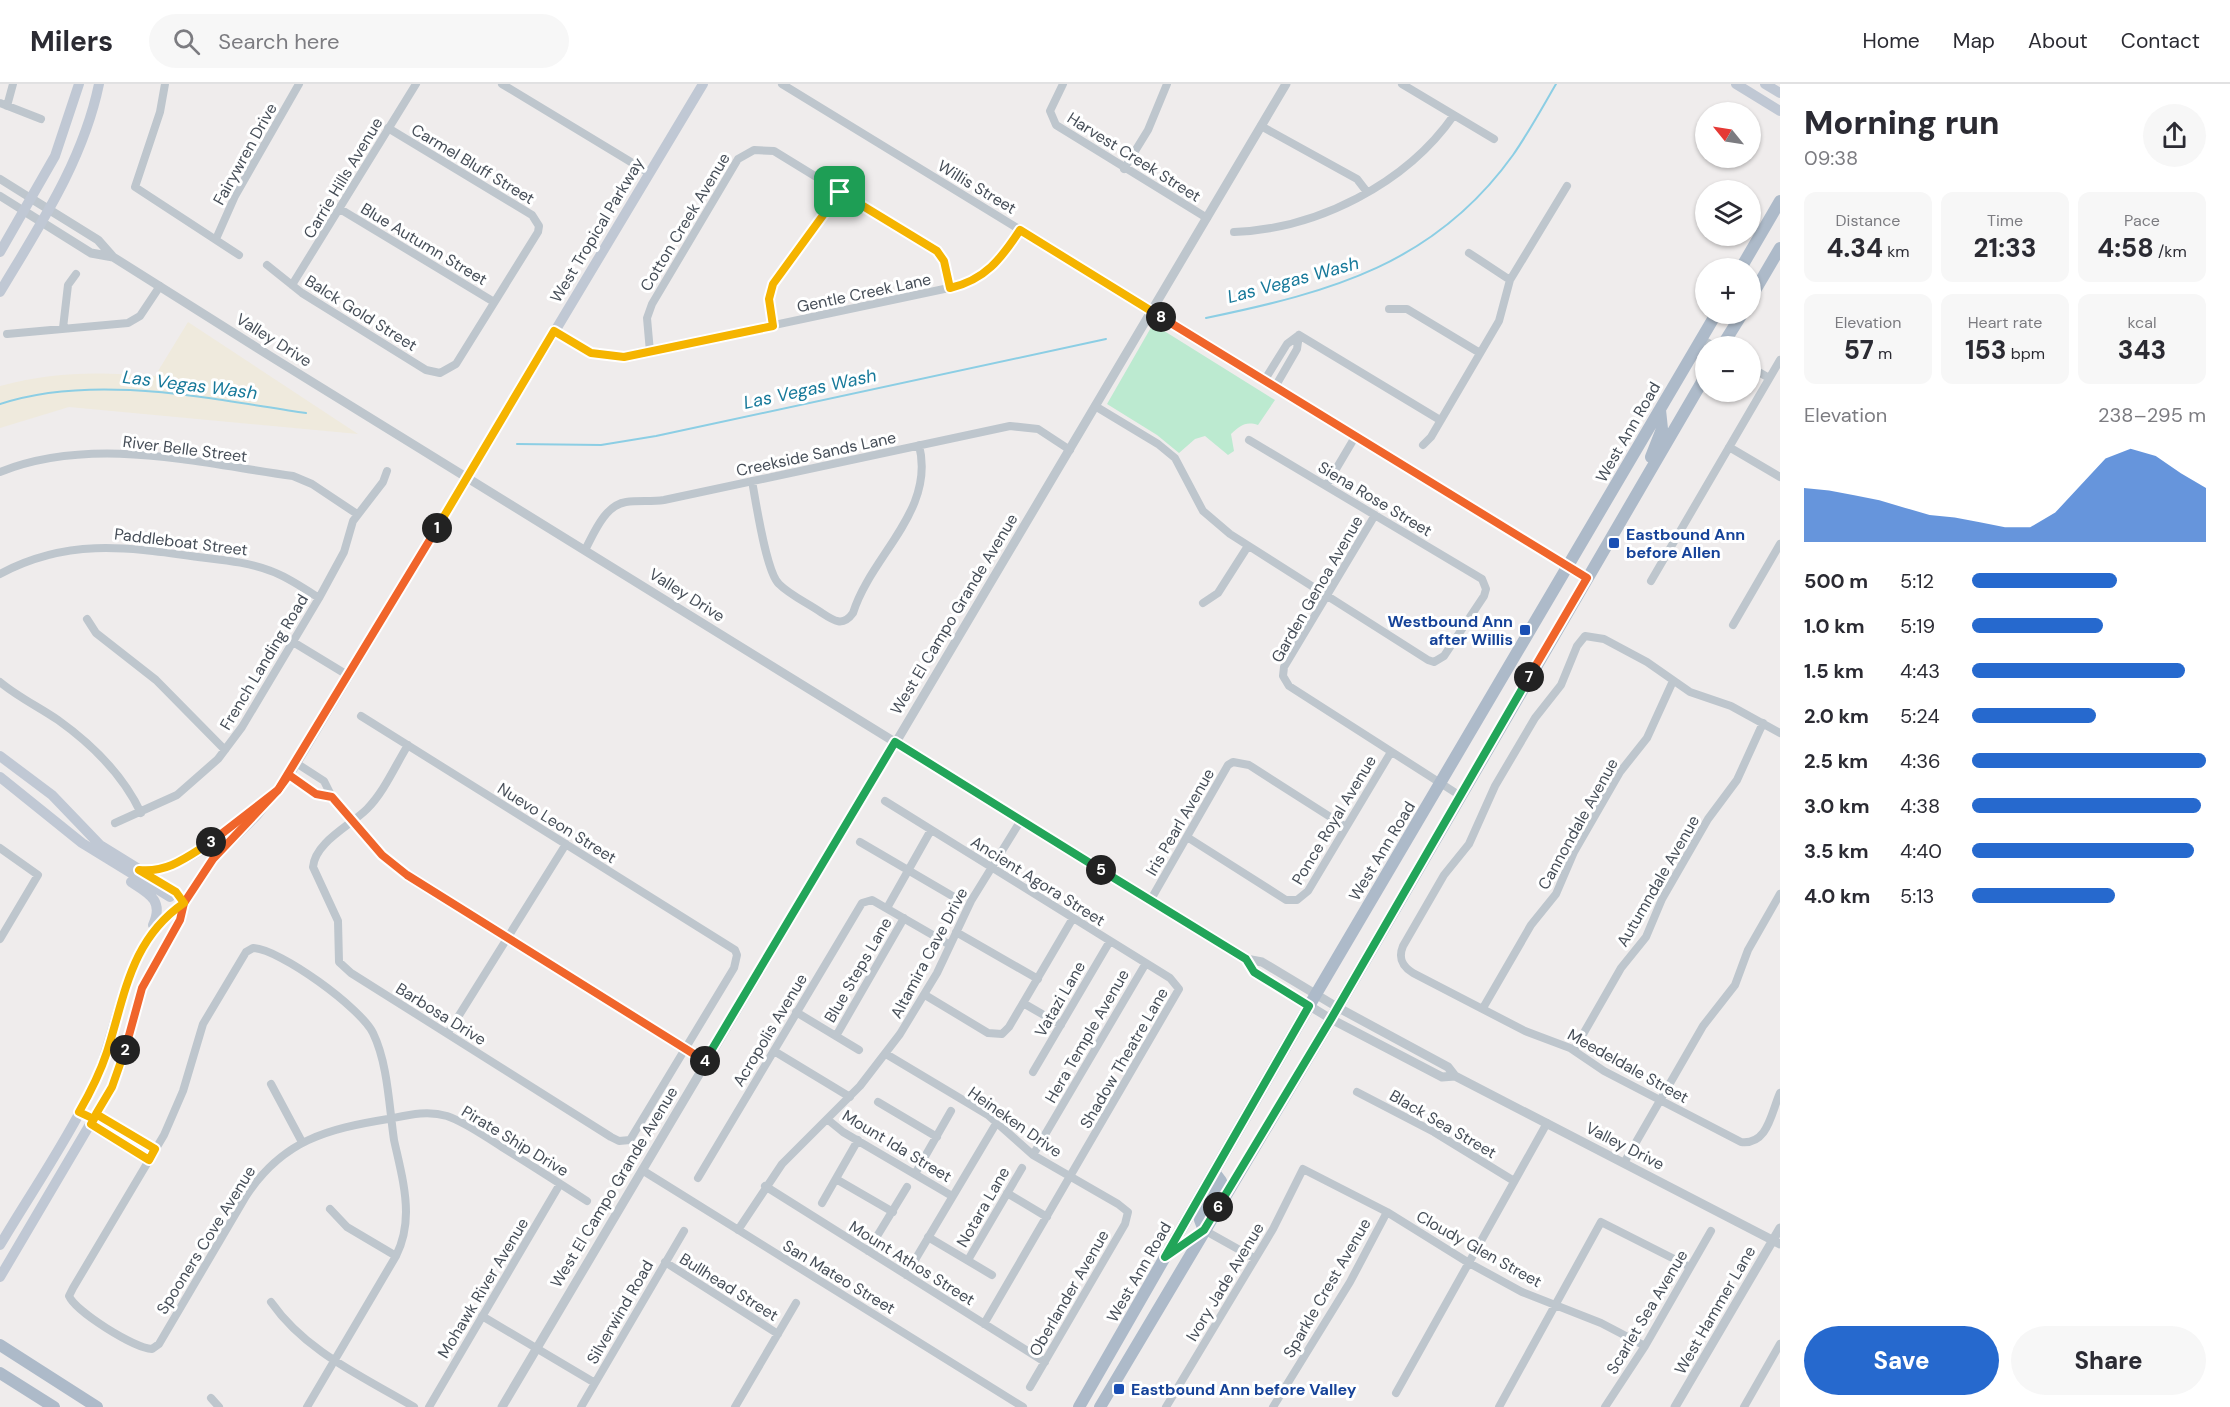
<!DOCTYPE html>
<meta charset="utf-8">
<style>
:root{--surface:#fff;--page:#f7f7f7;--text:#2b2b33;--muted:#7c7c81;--line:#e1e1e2;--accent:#2669ce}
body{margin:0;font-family:"DM Sans",sans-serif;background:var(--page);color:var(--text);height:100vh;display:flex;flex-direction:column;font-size:22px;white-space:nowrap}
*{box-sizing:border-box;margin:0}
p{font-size:20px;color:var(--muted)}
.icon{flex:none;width:33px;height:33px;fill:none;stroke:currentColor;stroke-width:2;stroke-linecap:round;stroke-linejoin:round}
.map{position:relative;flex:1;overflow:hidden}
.side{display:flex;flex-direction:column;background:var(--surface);width:450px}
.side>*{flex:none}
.needle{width:39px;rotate:300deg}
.controls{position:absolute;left:1695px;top:18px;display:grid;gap:12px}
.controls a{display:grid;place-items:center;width:66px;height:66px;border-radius:50%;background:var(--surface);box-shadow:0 2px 4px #0004;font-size:30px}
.pin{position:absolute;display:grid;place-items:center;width:51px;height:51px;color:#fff;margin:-26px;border-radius:12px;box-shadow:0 3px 9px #0006}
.km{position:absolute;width:30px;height:30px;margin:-15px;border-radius:50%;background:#222;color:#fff;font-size:16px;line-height:30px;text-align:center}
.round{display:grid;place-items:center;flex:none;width:63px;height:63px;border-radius:32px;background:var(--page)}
.headline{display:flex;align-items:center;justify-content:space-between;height:102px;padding:0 24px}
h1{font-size:33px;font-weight:800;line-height:45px}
.figures{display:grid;grid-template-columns:repeat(3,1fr);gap:9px;height:102px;padding:6px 24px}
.figures div{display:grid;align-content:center;border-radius:12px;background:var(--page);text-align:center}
.figures b{font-size:26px;font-weight:800}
.figures small{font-size:16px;font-weight:400}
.figures p{font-size:16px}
.chart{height:168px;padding:12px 24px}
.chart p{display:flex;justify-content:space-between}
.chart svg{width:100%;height:108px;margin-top:6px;fill:var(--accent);opacity:.7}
.action{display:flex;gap:12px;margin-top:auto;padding:12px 24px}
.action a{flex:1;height:69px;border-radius:36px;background:var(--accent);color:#fff;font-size:24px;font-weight:800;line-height:69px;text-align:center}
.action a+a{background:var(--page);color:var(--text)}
ul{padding:0 24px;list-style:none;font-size:20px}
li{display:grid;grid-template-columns:96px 72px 1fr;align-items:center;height:45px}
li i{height:15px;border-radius:8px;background:var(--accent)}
header{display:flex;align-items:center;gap:36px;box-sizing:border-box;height:84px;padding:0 30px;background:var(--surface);border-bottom:2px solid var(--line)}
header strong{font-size:28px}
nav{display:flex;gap:33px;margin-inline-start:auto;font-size:21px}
.search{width:420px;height:54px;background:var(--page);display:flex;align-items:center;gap:15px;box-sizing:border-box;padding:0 21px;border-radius:33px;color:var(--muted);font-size:22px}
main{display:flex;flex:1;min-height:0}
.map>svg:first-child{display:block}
</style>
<header>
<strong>Milers</strong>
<div class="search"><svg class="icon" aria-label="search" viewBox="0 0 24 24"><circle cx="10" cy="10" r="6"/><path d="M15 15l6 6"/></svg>Search here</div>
<nav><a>Home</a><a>Map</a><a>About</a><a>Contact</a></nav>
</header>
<main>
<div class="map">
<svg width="1780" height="1323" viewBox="0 0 1780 1323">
<rect width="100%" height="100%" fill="#efecec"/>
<path fill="#bcead0" d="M 1153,240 L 1275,316 L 1258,341 C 1245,337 1240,342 1231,350 L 1234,367 L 1228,371 L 1205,352 L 1195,355 L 1179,369 L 1157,351 L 1107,320 Z"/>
<path fill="#efeadd" d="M 188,238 L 358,350 L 69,323 L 0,344 L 0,302 C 57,287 96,288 155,292 Z"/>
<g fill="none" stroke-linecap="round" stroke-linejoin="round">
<path stroke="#8ccee4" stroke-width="2" d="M 1206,234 C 1331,208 1435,180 1513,71 C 1529,48 1542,24 1556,0
M 0,320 C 95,289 210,315 306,329
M 517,360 L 601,361 L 656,352 L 1106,255"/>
<path stroke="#bec6cd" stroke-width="8" d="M 165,0 L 160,28 L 135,103 L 239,171
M 502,0 L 649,89
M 782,0 L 1587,493
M 1063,0 L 1050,27 L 1056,41 L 1207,134
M 1402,0 L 1494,55
M 0,19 L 41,35
M 7,22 L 13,0
M 1261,42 L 1357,95 L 1367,108
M 1124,85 L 1148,46 L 1167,0
M 0,95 L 32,115
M 0,112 L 24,127
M 340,125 L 494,218
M 1234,148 C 1317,145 1406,100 1454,31
M 216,155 L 235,112 L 299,0
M 1469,169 L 1510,196
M 267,181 L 302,209 L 426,286 L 440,289 L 456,280 L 538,148 L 539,142 L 532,131 L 388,44
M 292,201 L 416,0
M 1389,225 L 1407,225 L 1480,269
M 773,242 L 769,215 L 773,200 L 840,108
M 63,244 L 68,201 L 76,190
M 553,247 L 591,269 L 624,273 L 963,201 L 975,196 L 995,181 L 1020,146
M 7,250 L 128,239 L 140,232 L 160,202
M 1299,251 L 1440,336
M 1701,255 L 1714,262
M 650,268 L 647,234 L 652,220 L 738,75 L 754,66 L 774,67 L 937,167 L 944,177 L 950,204
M 1750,283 L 1769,294
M 1264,297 L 1287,260 L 1299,251
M 1275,303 L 1297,265 L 1299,251
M 1095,322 L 1158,360 L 1175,374 L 1203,427 L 1230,450 L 1428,576 L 1434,578 L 1444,572 L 1484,512 L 1486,505 L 1482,495 L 1249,356
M 1423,361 L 1431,353 L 1499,237 L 1510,196 L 1567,102
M 1729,363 L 1780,393
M 0,388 C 93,351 198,379 293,392 L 312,400 L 357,430
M 752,397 C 756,418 766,488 779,500 C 791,512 808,519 822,529 C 834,537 843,543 853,529 C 871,471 936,427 919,361
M 1326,402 L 1355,353
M 1375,431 L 1284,583 L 1283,592 L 1289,602 L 1459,711
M 585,466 C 594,449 605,421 626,418 C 639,416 651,418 664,416 L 1010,342 L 1038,345 L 1070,366
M 0,490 C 67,454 126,463 198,473 C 222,476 248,478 271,487 C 288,493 303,504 319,514
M 1651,497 L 1780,276
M 1203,519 L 1218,509 L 1248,462
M 87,535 L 96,549 L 156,596 L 225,666
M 1733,541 L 1780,460
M 293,558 L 349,592
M 0,598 C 18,613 39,623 58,636 C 93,661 123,691 141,729
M 361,632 L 735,866 L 737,871 L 734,884 L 630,1056 L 619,1057 L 611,1053 L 351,889 L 339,878 L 338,837 L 313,783 C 315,758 350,742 367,725 C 384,708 395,682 408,661
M 1780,649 L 1731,622 L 1690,608 L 1647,578 L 1604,555 L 1585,552 L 1577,562 L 1561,601 L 1535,634 L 1495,702 L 1469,760 L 1444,791 L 1403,862 C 1398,874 1402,882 1413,889 L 1525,947 L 1570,964 L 1604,987 L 1741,1058 C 1768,1061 1771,1029 1780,1009
M 296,679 L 324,697 L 332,713 L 368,756 L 407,791 L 706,977
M 289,691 L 316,710 L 332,713
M 885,717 L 1170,894 L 1179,905 L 984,1240
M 115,739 L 177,711 L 218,675 L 242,643 L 319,514 L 344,468 L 353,437 L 383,398 L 387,387
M 1187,753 L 1286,816 L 1297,816 L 1308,807 L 1391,668
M 860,758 L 954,813
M 0,764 L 38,791 L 0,855
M 1150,817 L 1228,681 L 1233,678 L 1249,681 L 1346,743
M 887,824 L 931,746
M 956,848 L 1038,895
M 925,911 L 988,949 L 1002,950 L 1009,943 L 1073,834
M 1023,919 L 1061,941
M 1483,924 L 1531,841 L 1556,810 L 1574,768 L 1620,688 L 1647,654 L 1673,597
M 796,928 L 859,966
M 448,949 L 566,760
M 836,952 L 904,834
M 1574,966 L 1621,884 L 1646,853 L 1662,815 L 1708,735 L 1737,696 L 1763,639
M 774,967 L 850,1013
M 886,970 L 988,1031 L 1033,1071 L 1118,1120 L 1128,1128 L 1125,1140 L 1030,1303
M 1033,988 L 1110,857
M 271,1000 L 302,1058
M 1357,1008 L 1434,1048 L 1514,1097
M 878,1018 L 937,1053
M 96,1030 L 155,1065
M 827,1035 L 843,1048 L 952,1112
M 91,1040 L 149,1076
M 1033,1071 L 1146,879
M 1624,1079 L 1703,942 L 1735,901 L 1748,866 L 1780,810
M 642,1086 L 1023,1323
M 915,1090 L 951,1027
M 698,1094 L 862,819 L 872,816 L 950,861
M 836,1095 L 893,1128
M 765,1102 L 1045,1278
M 1007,1109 L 1047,1133
M 822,1119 L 858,1056
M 330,1125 L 347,1143 L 396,1172
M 738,1146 L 782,1080 L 860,1002 L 900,950 L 937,889 L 971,817 L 1021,736
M 1204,1146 L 1254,1174
M 928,1153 L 992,1191
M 868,1167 L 907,1103
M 968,1176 L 1022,1084
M 665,1178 L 778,1250
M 906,1191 L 997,1038
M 271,1218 C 306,1268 362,1292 414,1323
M 482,1232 L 595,1299
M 1396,1309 L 1547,1039
M 211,1314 L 219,1323
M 307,1323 L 396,1172 C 403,1158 406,1144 406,1128 C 406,1104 399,1079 394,1056 C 389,1022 388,980 373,949 C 361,924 280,865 253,864 L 246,868 L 203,940 L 183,1007 L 164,1051 L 73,1204 L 69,1212 C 76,1228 134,1264 152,1265 L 159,1260 L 246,1112 C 283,1056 327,1045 388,1035 C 408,1031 427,1026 447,1032 C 467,1039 484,1052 502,1063 C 531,1081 559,1099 587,1117
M 429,1323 L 560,1100
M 581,1323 L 684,1147
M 735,1323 L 796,1219
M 1166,1323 L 1273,1145 L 1303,1085 L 1387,1128 L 1469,1179 L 1522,1208 L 1601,1239 L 1645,1262
M 1273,1323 L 1350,1198 L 1387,1128
M 1499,1323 L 1601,1138 L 1690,1183
M 1605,1323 L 1645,1262 L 1711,1147
M 1744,1323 L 1780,1260"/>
<path stroke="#bec6cd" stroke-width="9" d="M 32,115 L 98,156 L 113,173 L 270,272 L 1246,875 L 1262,878 L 1337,923 L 1448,983 L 1455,992 L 1780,1160
M 24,127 L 91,169 L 113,173
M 1246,875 L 1254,888 L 1331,935 L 1442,993 L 1455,992
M 502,1323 L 1286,0
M 1675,1323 L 1780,1144"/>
<path stroke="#c0c8d4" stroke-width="10" d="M 1736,0 L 1780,27
M 1765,0 L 1780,9
M 0,168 L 55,72 L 79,0
M 0,208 C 40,141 83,77 99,0
M 0,672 L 52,711 L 100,761 L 176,808 L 184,819
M 0,693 L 82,759 L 170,813
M 142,786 C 181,790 227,746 257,723
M 131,798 C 150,810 164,817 153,841
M 0,1161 C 29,1112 63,1063 89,1011 C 121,947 119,863 184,819
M 0,1193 L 112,1003 L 122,978 L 142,905 L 180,836 L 184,819 L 213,775 L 257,731 L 289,691 L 703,0"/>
<path stroke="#adbac9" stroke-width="12" d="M 1741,184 L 1780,117
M 1750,215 L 1780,164
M 1722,262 L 1742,230
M 1651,373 L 1662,345 L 1660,326
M 1204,1146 L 1200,1136 L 1221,1097 L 1215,1089
M 0,1261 L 97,1323
M 0,1289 L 54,1323
M 1079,1323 L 1316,910 L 1716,230
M 1100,1323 L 1331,935 L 1706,291"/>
</g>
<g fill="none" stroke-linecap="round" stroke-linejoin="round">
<g stroke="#fff" stroke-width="12">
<path id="split-1" d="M 437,444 L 554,247 L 591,269 L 624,273 L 773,242 L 769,215 L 773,200 L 840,108"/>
</g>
<g stroke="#fff" stroke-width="12">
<path id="split-2" d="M 125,966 L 142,904 L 180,836 L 184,819 L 213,775 L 278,706 L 437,444"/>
</g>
<g stroke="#fff" stroke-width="12">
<path id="split-3" d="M 125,966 L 112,1003 L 96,1030 L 155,1065 L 149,1076 L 91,1040 L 94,1035 L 79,1028 C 90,1009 100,989 107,968 C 125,912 130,856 184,819 L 176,808 L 139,786 C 168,789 187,773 211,758"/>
</g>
<g stroke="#fff" stroke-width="12">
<path id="split-4" d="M 211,758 L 278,706 L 289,691 L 316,710 L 332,713 L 382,771 L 407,791 L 705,977"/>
</g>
<g stroke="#fff" stroke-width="12">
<path id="split-5" d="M 705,977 L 895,658 L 1101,786"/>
</g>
<g stroke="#fff" stroke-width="12">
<path id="split-6" d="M 1101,786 L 1246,875 L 1254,888 L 1309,922 L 1165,1173 L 1204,1146 L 1218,1123"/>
</g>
<g stroke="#fff" stroke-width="12">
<path id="split-7" d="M 1218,1123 L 1331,935 L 1529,593"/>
</g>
<g stroke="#fff" stroke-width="12">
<path id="split-8" d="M 1161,233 L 1587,494 L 1529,593"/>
</g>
<g stroke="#fff" stroke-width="12">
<path id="split-9" d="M 840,108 L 937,167 L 944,177 L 950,204 C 985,196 1001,175 1020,146 L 1161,233"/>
</g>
<use href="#split-1" stroke="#f5b400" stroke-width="8"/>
<use href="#split-2" stroke="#f0652b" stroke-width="8"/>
<use href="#split-3" stroke="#f5b400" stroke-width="8"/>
<use href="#split-4" stroke="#f0652b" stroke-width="8"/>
<use href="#split-5" stroke="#22a559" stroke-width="8"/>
<use href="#split-6" stroke="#22a559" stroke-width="8"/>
<use href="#split-7" stroke="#22a559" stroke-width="8"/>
<use href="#split-8" stroke="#f0652b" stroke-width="8"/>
<use href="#split-9" stroke="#f5b400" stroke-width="8"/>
</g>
<g fill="#1a4fb4" stroke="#fff" stroke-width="2">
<rect x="1608" y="453" width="12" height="12" rx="3"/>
<rect x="1519" y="540" width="12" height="12" rx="3"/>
<rect x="1113" y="1299" width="12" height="12" rx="3"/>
</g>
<g text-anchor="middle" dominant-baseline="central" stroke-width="6" stroke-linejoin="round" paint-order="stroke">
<g font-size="16" fill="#464e58" stroke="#fff">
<text transform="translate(245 70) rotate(-61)">Fairywren Drive</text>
<text transform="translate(1134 73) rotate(32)">Harvest Creek Street</text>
<text transform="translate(473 80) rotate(31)">Carmel Bluff Street</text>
<text transform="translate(343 94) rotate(-59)">Carrie Hills Avenue</text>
<text transform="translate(977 103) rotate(31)">Willis Street</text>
<text transform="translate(685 138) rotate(-59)">Cotton Creek Avenue</text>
<text transform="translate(597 146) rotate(-59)">West Tropical Parkway</text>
<text transform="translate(424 160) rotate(31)">Blue Autumn Street</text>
<text transform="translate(864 209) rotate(-12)">Gentle Creek Lane</text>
<text transform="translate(361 229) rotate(32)">Balck Gold Street</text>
<text transform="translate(274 256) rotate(32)">Valley Drive</text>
<text transform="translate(1628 348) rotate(-60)">West Ann Road</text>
<text transform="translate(185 365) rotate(7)">River Belle Street</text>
<text transform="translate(816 370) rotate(-12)">Creekside Sands Lane</text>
<text transform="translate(1375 415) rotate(31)">Siena Rose Street</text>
<text transform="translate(181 458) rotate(7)">Paddleboat Street</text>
<text transform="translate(1317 505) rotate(-60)">Garden Genoa Avenue</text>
<text transform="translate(687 511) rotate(32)">Valley Drive</text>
<text transform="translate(954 530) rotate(-59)">West El Campo Grande Avenue</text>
<text transform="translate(264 578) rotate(-59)">French Landing Road</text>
<text transform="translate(1334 736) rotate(-59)">Ponce Royal Avenue</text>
<text transform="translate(1180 738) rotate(-60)">Iris Pearl Avenue</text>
<text transform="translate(557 739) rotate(32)">Nuevo Leon Street</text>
<text transform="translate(1578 740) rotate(-61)">Cannondale Avenue</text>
<text transform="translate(1382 767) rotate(-59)">West Ann Road</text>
<text transform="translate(1038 797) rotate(32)">Ancient Agora Street</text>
<text transform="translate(1658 797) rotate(-60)">Autumndale Avenue</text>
<text transform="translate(929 869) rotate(-62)">Altamira Cave Drive</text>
<text transform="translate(858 886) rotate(-60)">Blue Steps Lane</text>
<text transform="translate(1060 915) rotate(-60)">Vatazi Lane</text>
<text transform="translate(441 930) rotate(32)">Barbosa Drive</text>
<text transform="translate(770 946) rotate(-59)">Acropolis Avenue</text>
<text transform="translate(1087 952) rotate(-60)">Hera Temple Avenue</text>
<text transform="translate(1124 974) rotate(-60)">Shadow Theatre Lane</text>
<text transform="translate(1628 982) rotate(29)">Meedeldale Street</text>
<text transform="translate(1015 1038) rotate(35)">Heineken Drive</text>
<text transform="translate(1443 1040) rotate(30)">Black Sea Street</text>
<text transform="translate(515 1057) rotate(31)">Pirate Ship Drive</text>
<text transform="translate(897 1062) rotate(31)">Mount Ida Street</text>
<text transform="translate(1625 1062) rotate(27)">Valley Drive</text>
<text transform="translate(614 1103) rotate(-59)">West El Campo Grande Avenue</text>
<text transform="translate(983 1123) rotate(-60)">Notara Lane</text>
<text transform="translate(206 1156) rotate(-58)">Spooners Cove Avenue</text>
<text transform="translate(1479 1165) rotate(29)">Cloudy Glen Street</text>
<text transform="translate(912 1179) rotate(32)">Mount Athos Street</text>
<text transform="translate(1139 1188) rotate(-60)">West Ann Road</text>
<text transform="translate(839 1193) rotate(31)">San Mateo Street</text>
<text transform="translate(1225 1198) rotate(-59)">Ivory Jade Avenue</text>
<text transform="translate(729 1203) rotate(32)">Bullhead Street</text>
<text transform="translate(483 1204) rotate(-59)">Mohawk River Avenue</text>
<text transform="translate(1327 1204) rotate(-60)">Sparkle Crest Avenue</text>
<text transform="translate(1069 1209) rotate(-60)">Oberlander Avenue</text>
<text transform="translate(1715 1226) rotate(-60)">West Hammer Lane</text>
<text transform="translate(620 1228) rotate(-60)">Silverwind Road</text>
<text transform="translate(1647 1228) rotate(-59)">Scarlet Sea Avenue</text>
</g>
<g font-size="16" font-weight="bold" fill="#164399" stroke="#fff" text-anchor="start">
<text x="1626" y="450">Eastbound Ann<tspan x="1626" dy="18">before Allen</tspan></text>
<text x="1513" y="537" text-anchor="end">Westbound Ann<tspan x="1513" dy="18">after Willis</tspan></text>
<text x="1131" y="1305">Eastbound Ann before Valley</text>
</g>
<g font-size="18" font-style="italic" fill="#17799a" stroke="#fff">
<text transform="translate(1293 196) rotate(-15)">Las Vegas Wash</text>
<text transform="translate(190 301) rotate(7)">Las Vegas Wash</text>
<text transform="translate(810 305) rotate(-12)">Las Vegas Wash</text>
</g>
</g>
</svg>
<div class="controls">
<a><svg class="needle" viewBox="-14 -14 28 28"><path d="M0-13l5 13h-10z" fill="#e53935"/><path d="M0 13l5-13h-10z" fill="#7c7c81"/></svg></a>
<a><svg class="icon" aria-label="layers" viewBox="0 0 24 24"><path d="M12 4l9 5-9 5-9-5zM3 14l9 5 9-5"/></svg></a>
<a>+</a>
<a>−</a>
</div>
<div class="pin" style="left:840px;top:108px;background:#1e9e55"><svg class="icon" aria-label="arrive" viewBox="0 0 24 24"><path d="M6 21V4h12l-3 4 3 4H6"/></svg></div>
<b class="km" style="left:437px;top:444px">1</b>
<b class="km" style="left:125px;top:966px">2</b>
<b class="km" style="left:211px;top:758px">3</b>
<b class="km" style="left:705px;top:977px">4</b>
<b class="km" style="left:1101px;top:786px">5</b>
<b class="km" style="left:1218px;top:1123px">6</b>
<b class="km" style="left:1529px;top:593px">7</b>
<b class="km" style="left:1161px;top:233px">8</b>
</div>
<section class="side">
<div class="headline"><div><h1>Morning run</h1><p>09:38</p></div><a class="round"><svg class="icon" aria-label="share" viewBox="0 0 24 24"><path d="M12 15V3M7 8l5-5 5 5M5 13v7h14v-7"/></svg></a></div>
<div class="figures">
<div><p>Distance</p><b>4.34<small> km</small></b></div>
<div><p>Time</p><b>21:33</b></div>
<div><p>Pace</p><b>4:58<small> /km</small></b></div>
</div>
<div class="figures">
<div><p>Elevation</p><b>57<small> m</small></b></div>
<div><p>Heart rate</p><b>153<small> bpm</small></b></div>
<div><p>kcal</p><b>343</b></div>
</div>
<div class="chart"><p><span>Elevation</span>238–295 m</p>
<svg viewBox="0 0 160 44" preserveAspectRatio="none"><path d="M0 44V22L10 23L20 25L30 27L40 30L50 33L60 34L70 36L80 38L90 38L100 32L110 21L120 10L130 6L140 9L150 16L160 22V44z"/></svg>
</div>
<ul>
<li><b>500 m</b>5:12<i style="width:62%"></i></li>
<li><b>1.0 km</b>5:19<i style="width:56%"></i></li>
<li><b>1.5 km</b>4:43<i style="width:91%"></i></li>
<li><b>2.0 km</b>5:24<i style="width:53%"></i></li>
<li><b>2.5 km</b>4:36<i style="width:100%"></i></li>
<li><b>3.0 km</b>4:38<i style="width:98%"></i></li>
<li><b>3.5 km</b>4:40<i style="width:95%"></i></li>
<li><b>4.0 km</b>5:13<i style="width:61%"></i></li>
</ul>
<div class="action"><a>Save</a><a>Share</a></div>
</section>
</main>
